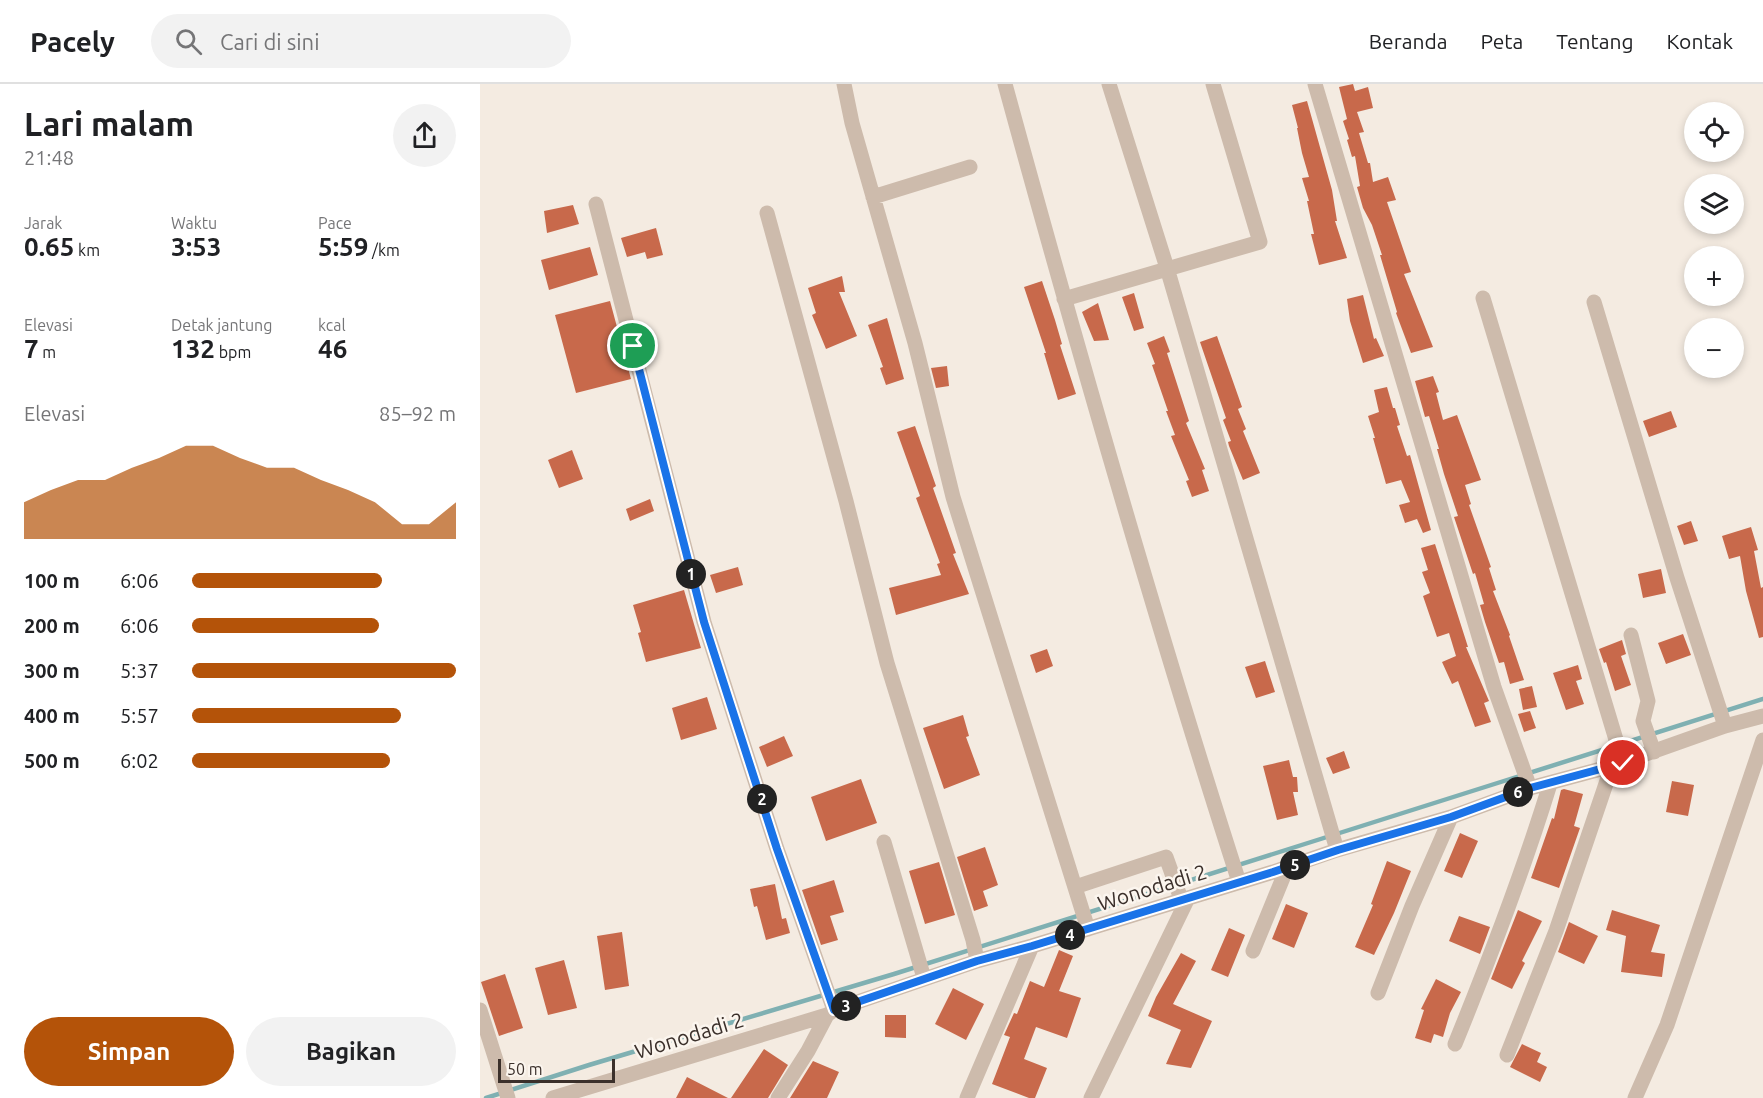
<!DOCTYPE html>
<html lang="id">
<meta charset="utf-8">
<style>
:root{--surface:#fff;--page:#f2f2f2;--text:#202124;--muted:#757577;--line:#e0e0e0;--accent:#b45309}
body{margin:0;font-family:Ubuntu,sans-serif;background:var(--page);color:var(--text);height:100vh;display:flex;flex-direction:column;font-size:22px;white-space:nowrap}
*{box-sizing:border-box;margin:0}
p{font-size:20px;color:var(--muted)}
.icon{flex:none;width:33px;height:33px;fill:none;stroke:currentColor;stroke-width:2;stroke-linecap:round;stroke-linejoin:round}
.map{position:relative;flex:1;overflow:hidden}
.sheet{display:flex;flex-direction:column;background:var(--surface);width:480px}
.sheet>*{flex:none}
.controls{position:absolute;left:1204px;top:18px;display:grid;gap:12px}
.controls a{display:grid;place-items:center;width:60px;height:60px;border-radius:50%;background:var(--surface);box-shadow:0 3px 9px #0003;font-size:30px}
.scale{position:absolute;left:18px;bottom:15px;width:117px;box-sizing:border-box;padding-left:6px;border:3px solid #3b302b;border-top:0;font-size:16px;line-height:21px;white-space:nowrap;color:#3b302b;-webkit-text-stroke:4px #fbf5ee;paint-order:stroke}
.pin{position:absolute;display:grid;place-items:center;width:51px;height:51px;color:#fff;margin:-26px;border:3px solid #fff;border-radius:50%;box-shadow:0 2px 6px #0007}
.km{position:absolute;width:30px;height:30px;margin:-15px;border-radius:50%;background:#222;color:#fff;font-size:16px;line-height:30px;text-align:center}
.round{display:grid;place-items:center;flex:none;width:63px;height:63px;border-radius:32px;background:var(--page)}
.head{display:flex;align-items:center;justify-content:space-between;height:102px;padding:0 24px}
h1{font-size:33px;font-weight:700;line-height:45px}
.figures{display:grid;grid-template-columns:repeat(3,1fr);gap:9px;height:102px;padding:6px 24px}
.figures div{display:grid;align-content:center}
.figures b{font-size:26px;font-weight:700}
.figures small{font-size:16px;font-weight:400}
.figures p{font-size:16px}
.chart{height:168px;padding:12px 24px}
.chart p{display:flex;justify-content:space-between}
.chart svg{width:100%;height:108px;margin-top:6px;fill:var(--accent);opacity:.7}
.button{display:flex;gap:12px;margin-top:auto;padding:12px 24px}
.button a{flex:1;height:69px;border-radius:36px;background:var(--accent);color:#fff;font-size:24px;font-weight:700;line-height:69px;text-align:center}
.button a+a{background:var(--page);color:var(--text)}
ul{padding:0 24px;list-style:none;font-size:20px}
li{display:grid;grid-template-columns:96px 72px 1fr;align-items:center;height:45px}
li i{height:15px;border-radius:8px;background:var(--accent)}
header{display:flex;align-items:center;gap:36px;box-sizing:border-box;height:84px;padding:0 30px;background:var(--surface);border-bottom:2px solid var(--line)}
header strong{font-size:28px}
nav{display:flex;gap:33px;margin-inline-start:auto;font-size:21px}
.search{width:420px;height:54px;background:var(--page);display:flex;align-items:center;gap:15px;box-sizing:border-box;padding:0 21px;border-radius:33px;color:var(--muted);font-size:22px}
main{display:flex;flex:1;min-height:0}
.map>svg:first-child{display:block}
</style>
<header>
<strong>Pacely</strong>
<div class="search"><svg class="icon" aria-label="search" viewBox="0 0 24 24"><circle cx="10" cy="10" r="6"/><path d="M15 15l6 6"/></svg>Cari di sini</div>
<nav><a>Beranda</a><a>Peta</a><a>Tentang</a><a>Kontak</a></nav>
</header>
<main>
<section class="sheet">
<div class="head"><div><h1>Lari malam</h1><p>21:48</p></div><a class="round"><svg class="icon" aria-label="share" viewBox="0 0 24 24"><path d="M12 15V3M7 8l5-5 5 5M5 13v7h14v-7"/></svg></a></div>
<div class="figures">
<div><p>Jarak</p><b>0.65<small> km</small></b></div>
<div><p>Waktu</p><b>3:53</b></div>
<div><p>Pace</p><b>5:59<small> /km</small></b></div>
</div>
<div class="figures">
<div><p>Elevasi</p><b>7<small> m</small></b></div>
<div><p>Detak jantung</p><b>132<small> bpm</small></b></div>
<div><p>kcal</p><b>46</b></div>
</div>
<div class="chart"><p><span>Elevasi</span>85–92 m</p>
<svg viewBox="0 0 160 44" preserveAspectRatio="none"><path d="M0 44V29L10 24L20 20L30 20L40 15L50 11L60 6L70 6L80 11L90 15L100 15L110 20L120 24L130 29L140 38L150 38L160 29V44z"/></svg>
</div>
<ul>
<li><b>100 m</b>6:06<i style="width:72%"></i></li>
<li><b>200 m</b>6:06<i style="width:71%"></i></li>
<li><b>300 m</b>5:37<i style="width:100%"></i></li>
<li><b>400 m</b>5:57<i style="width:79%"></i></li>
<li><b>500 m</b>6:02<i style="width:75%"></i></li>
</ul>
<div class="button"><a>Simpan</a><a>Bagikan</a></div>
</section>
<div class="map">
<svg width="1283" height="1014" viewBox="0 0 1283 1014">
<rect width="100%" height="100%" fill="#f4ebe1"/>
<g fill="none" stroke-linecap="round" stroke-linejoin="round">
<path stroke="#7fb0b2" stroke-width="4.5" d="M 6,1014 L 109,981 L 414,890 L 1283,615"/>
</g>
<path fill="#c8694b" d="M 873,0 L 875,7 L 888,3 L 893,24 L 877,28 L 884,48 L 879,49 L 888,79 L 890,79 L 893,98 L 908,93 L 916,116 L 907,118 L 931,188 L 924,190 L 953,263 L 931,269 L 916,229 L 917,228 L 900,171 L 902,171 L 892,141 L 883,124 L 877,103 L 880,102 L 875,72 L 872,73 L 867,56 L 869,55 L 863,37 L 867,35 L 859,3 Z
M 827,17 L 852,106 L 857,137 L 855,137 L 867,174 L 839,181 L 831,150 L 834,150 L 827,117 L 829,117 L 822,94 L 829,93 L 822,69 L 817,44 L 818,44 L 812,21 Z
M 93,121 L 99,140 L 67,149 L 64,127 Z
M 176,144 L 183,171 L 167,175 L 165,168 L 147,173 L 141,154 Z
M 110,163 L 118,191 L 69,206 L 61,176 Z
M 362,192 L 365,208 L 359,208 L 377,252 L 346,265 L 332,231 L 336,229 L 328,204 Z
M 562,197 L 575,236 L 582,260 L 580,261 L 596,310 L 578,316 L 564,269 L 566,269 L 544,203 Z
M 654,209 L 664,244 L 654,247 L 642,213 Z
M 883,211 L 894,255 L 896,254 L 904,272 L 883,279 L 870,237 L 867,215 Z
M 130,217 L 151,295 L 96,309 L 75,231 Z
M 618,219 L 629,256 L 614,257 L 602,228 Z
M 407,234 L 424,295 L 406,301 L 400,284 L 403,283 L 388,241 Z
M 684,252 L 690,268 L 687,269 L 709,337 L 706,339 L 725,385 L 722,386 L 729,407 L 712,413 L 706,397 L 709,396 L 691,352 L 695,351 L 686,327 L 688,327 L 672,281 L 675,280 L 667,259 Z
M 737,252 L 762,323 L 758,325 L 766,345 L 763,347 L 780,389 L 763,396 L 749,362 L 748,358 L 751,357 L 743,336 L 746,334 L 720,258 Z
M 467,282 L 469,302 L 456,304 L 451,284 Z
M 953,292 L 959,308 L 956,309 L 963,336 L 977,331 L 1001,396 L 985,401 L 991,420 L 989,421 L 1011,483 L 1009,484 L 1016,506 L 1013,507 L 1030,551 L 1029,552 L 1044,596 L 1030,600 L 1024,578 L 1019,579 L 1005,538 L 1000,521 L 1004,520 L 995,489 L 993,490 L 974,433 L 978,432 L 964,390 L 957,365 L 959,365 L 949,332 L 945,333 L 935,297 Z
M 907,303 L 913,324 L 915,324 L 920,341 L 917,342 L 927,372 L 930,371 L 951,446 L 943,449 L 937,435 L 925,439 L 919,421 L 930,418 L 921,396 L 906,400 L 893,354 L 895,354 L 888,332 L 899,328 L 894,306 Z
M 1191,327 L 1197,343 L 1169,353 L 1163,337 Z
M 435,342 L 456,402 L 453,404 L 476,469 L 473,470 L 489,510 L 416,531 L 409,504 L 461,491 L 457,480 L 460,479 L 436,414 L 440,412 L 417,348 Z
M 92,366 L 103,395 L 79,404 L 68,376 Z
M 170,415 L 174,427 L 150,437 L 146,425 Z
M 1211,437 L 1218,457 L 1204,461 L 1197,442 Z
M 1271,443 L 1278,466 L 1274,467 L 1281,504 L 1283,503 L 1283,553 L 1279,554 L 1266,507 L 1260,472 L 1249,475 L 1242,452 Z
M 955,460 L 988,563 L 986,563 L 1009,617 L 1004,619 L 1011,638 L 995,643 L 978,597 L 972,600 L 962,578 L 976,572 L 969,549 L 957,553 L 943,512 L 950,509 L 942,488 L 948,486 L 941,464 Z
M 258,483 L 263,501 L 236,509 L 230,491 Z
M 1181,485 L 1186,509 L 1163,514 L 1158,490 Z
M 204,506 L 221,564 L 166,578 L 158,549 L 161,548 L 153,521 Z
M 1203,550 L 1211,571 L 1186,580 L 1178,559 Z
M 1142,556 L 1146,570 L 1141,572 L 1151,601 L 1135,607 L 1126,578 L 1124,579 L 1119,565 Z
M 567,565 L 573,582 L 556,589 L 550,571 Z
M 785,577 L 795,608 L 776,614 L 765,583 Z
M 1098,581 L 1102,595 L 1096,597 L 1104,620 L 1086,626 L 1073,589 Z
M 1052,602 L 1057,623 L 1043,626 L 1039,605 Z
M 227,613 L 237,645 L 201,656 L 192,624 Z
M 1050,627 L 1056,644 L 1044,648 L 1038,630 Z
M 483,631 L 489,652 L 486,653 L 500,691 L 464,705 L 443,644 Z
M 304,652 L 313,672 L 287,683 L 279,663 Z
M 864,667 L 870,684 L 853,690 L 846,674 Z
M 809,676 L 813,693 L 817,693 L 818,708 L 813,708 L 818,731 L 797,736 L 783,682 Z
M 381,695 L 397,739 L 346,757 L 331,713 Z
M 1192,697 L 1214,701 L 1208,732 L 1186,728 Z
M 1084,705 L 1103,710 L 1094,742 L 1100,744 L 1079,804 L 1051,794 L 1072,734 L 1074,735 L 1081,706 Z
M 980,749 L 998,757 L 982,794 L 964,787 Z
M 505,763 L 518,801 L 503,807 L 508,822 L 494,827 L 477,773 Z
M 907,777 L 931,787 L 914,829 L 894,871 L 875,863 L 893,821 L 891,820 Z
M 459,778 L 475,831 L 445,840 L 429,787 Z
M 354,796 L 364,828 L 350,832 L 358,856 L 341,861 L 322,806 Z
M 295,800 L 302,835 L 306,834 L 310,849 L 286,856 L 277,822 L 274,823 L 270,805 Z
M 806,820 L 828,829 L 814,864 L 792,855 Z
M 1038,826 L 1062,837 L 1042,877 L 1045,879 L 1032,905 L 1011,895 Z
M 1132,826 L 1180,841 L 1171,868 L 1185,870 L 1182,893 L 1141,888 L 1146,852 L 1126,846 Z
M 979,832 L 1010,843 L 1000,870 L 969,857 Z
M 1089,838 L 1118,852 L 1104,880 L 1078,868 Z
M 749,844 L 765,851 L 748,893 L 731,886 Z
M 142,848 L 149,902 L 125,906 L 117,852 Z
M 579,866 L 593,872 L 579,907 L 601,914 L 587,954 L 556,943 L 544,975 L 567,984 L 555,1014 L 549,1014 L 512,1000 L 530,953 L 524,951 L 534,929 L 537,930 L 550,897 L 564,903 Z
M 701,869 L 716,877 L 693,920 L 732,937 L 711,984 L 686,980 L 701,946 L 668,932 L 676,913 Z
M 84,876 L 97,924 L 68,931 L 55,884 Z
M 25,890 L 43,944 L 19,952 L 1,898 Z
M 956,895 L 981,908 L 970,929 L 963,953 L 954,950 L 951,959 L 935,954 L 944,926 L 941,925 Z
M 473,904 L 504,920 L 486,956 L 455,940 Z
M 405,931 L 426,931 L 426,954 L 405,953 Z
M 1042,960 L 1061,969 L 1057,978 L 1067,983 L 1060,998 L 1030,983 Z
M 284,965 L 308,981 L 288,1014 L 251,1014 Z
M 333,977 L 359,988 L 347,1014 L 310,1014 Z
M 207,993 L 248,1014 L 196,1014 Z"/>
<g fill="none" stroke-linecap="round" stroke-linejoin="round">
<path stroke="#cdbbac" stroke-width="15" d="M 364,0 L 372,39 L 435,259 L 473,413 L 608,845
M 525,0 C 598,267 674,534 759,798
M 629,0 L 687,184 L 857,766
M 835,0 L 1014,603 L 1050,704
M 393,113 L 490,83
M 116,120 L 224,538 L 297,765 L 354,926
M 287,129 L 366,417 L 407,579 L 493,856 L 497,877
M 1003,214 L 1143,679
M 584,215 L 780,158 L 733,0
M 1114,218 L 1197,494 L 1245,642
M 1151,551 L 1168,617 L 1163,637 L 1174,668
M 404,758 L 444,894
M 595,803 L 686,773 L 701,815
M 773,867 L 807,784
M 898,909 L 932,822 L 971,733
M 0,926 L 28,1014
M 975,960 C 1010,874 1043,788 1070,700
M 1027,971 L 1076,847 L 1132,682
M 73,1014 L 347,931 L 354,926 L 497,877 L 552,862 L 793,788 L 857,766 L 971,733 L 1050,704 L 1132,682 L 1245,642 L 1283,632
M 298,1014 L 328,967 L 347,931
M 487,1014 L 552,862
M 611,1014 L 708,814
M 1155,1014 L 1187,941 L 1283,656"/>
</g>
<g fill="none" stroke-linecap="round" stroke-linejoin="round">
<g stroke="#fff" stroke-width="12">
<path id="route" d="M 153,262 L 224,538 L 297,765 L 354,926 L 497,877 L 552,862 L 793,788 L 858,766 L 971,733 L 1050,704 L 1143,679"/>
</g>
<use href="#route" stroke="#1a73e8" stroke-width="8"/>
</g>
<g text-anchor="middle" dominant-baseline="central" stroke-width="5" stroke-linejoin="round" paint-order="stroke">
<g font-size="21" fill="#3b302b" stroke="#fbf5ee">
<text transform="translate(672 803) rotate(-17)">Wonodadi 2</text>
<text transform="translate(209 951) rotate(-17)">Wonodadi 2</text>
</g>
</g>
</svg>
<div class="controls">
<a><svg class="icon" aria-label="locate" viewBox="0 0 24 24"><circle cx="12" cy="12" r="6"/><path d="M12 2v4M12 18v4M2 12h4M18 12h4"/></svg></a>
<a><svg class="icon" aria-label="layers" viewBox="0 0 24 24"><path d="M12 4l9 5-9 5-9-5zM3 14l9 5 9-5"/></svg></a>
<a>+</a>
<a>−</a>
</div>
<div class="scale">50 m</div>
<div class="pin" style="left:153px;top:262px;background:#1e9e55"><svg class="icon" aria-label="arrive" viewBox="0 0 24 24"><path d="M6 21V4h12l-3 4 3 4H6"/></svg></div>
<div class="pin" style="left:1143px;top:679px;background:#d93025"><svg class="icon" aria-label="check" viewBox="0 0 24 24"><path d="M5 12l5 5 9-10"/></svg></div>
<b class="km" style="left:211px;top:490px">1</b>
<b class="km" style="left:282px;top:715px">2</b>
<b class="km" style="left:366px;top:922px">3</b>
<b class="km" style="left:590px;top:851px">4</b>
<b class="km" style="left:815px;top:781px">5</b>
<b class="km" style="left:1038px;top:708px">6</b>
</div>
</main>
